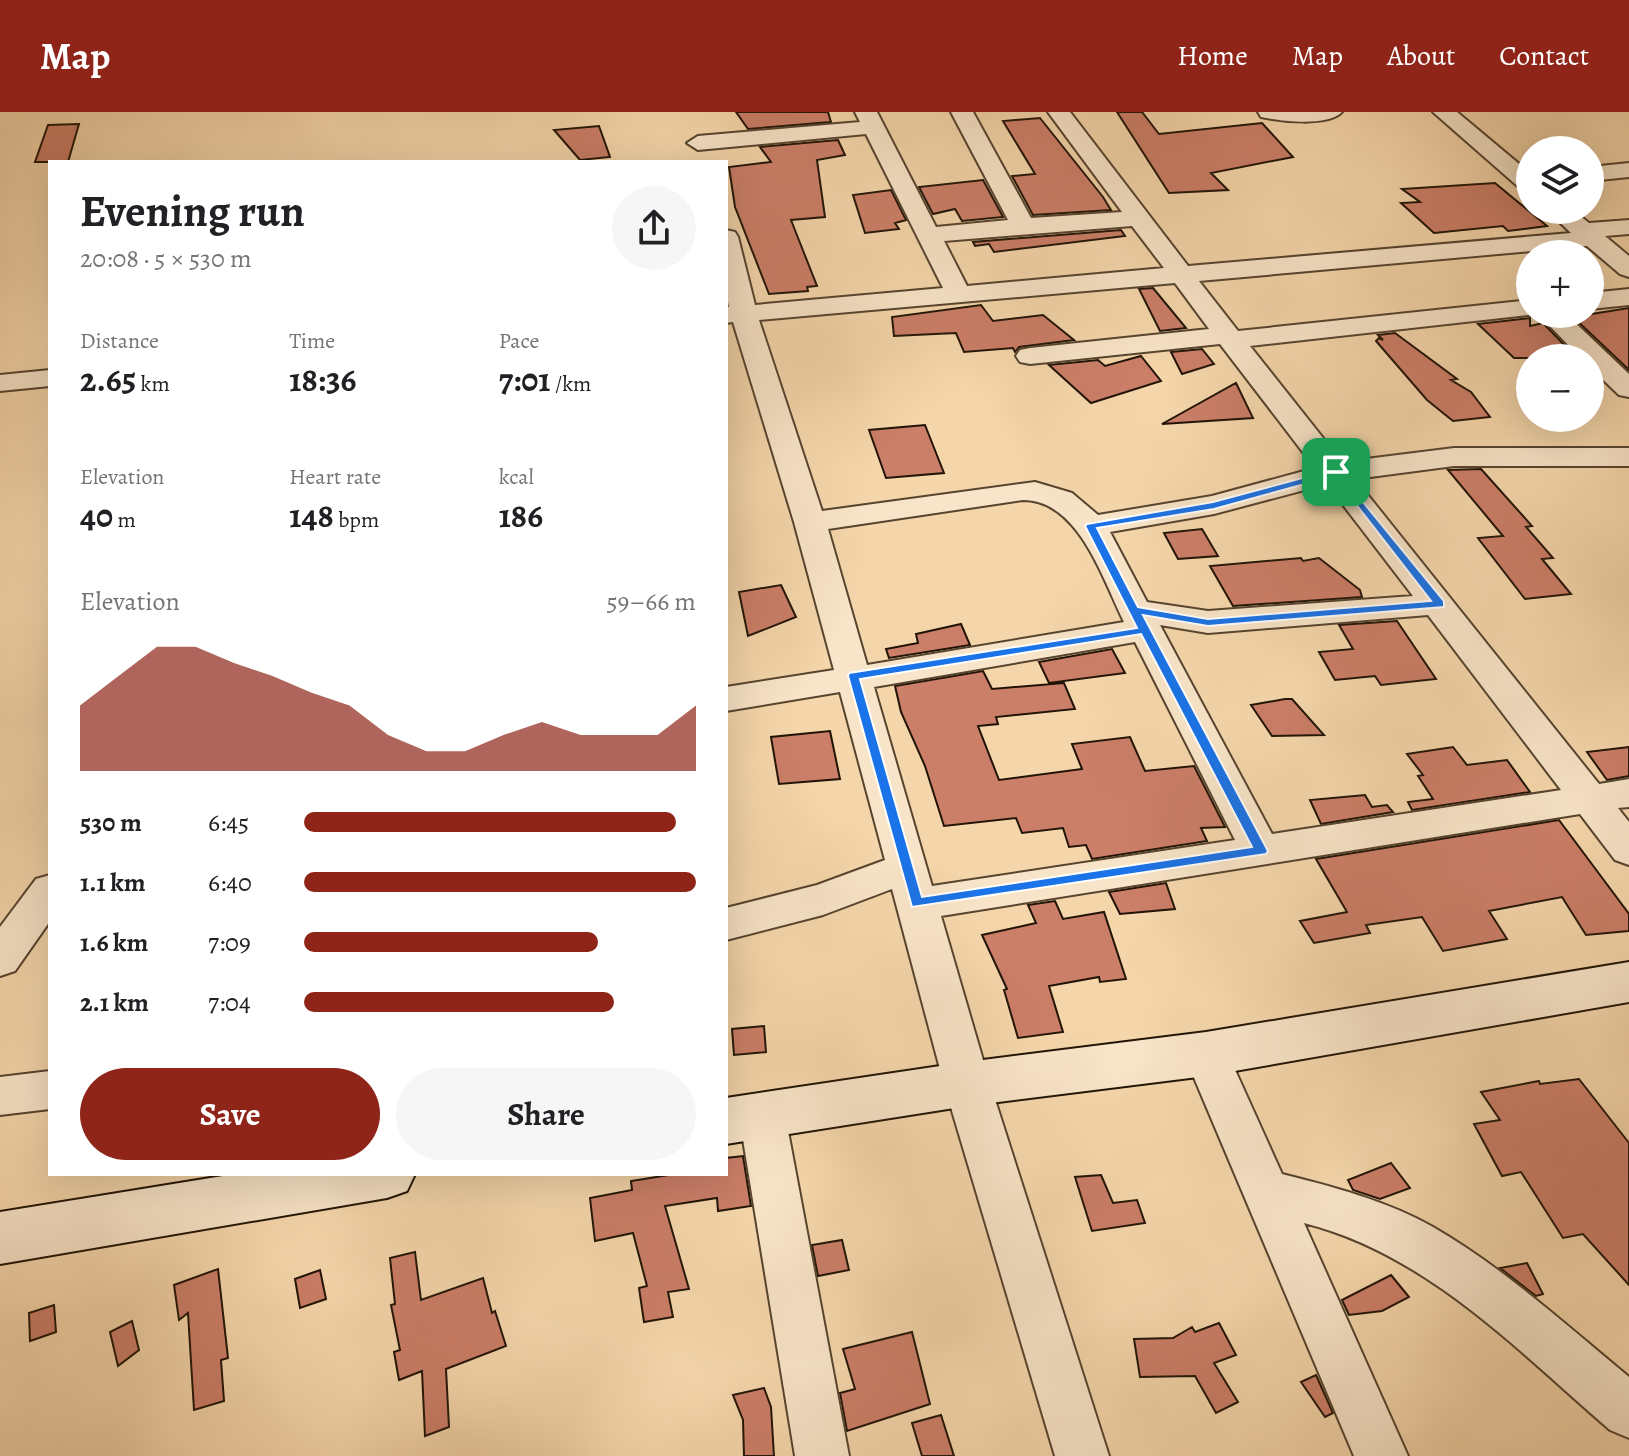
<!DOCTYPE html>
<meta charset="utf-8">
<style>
:root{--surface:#fff;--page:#f6f6f6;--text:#202124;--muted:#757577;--accent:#8f2418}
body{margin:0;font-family:Alegreya,serif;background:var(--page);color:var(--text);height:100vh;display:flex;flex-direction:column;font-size:30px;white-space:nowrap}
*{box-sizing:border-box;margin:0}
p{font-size:26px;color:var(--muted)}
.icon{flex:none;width:44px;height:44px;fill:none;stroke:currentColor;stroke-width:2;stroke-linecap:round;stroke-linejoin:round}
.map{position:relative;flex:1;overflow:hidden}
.side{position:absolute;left:48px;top:48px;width:680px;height:1016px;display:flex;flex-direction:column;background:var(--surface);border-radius:0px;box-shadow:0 8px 32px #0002}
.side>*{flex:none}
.controls{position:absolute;left:1516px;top:24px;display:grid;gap:16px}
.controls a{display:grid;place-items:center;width:88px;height:88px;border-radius:50%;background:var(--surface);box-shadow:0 8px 32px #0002;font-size:40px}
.pin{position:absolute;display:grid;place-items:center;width:68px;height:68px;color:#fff;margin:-34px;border-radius:16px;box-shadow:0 4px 12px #0006}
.round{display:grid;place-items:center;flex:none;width:84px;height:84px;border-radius:42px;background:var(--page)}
.headline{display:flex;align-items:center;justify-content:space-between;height:136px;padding:0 32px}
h1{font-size:44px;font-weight:600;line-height:60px}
.metrics{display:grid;grid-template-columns:repeat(3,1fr);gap:12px;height:136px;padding:8px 32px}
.metrics div{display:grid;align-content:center}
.metrics b{font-size:34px;font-weight:600}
.metrics small{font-size:22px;font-weight:400}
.metrics p{font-size:22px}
.chart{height:224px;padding:16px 32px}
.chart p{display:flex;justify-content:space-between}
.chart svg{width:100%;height:144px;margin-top:8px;fill:var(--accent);opacity:.7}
.cta{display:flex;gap:16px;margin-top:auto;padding:16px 32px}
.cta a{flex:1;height:92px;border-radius:48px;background:var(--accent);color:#fff;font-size:32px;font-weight:600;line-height:92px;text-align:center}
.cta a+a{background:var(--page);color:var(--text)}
ul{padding:0 32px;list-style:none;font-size:26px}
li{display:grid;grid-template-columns:128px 96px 1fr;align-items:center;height:60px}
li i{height:20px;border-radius:10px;background:var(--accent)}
header{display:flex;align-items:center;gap:48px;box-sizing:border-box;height:112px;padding:0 40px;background:var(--accent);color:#fff}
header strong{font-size:38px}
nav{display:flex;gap:44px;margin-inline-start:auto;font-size:28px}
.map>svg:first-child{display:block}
</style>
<header>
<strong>Map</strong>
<nav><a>Home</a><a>Map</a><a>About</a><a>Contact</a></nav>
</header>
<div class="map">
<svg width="1629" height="1344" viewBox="0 0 1629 1344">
<rect width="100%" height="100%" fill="#f5d6ab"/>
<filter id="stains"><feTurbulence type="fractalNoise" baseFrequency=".0025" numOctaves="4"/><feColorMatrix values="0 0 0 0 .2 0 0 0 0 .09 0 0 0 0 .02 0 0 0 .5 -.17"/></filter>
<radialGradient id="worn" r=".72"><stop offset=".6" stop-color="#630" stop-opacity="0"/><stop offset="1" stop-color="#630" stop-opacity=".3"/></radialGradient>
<path fill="#cb7e68" stroke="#211406" stroke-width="2" d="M 736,0 L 828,0 L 831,10 L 748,17 Z
M 1117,0 L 1142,0 L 1159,22 L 1262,11 L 1293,45 L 1211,61 L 1228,78 L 1169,81 Z
M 1040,6 L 1103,85 L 1111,98 L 1033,103 L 1012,64 L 1035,62 L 1003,9 Z
M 79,12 L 68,50 L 35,50 L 48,13 Z
M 599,14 L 610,45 L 580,48 L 554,18 Z
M 838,28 L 845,43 L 817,48 L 825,105 L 791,108 L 817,174 L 807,175 L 808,179 L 769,182 L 735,95 L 729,55 L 771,50 L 760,35 Z
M 983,68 L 1003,105 L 962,109 L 955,97 L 933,102 L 919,75 Z
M 1495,71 L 1547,114 L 1508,119 L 1503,114 L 1434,121 L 1401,91 L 1420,90 L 1402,77 Z
M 891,78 L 906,108 L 895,111 L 899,117 L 865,121 L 853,83 Z
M 1121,118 L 1125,124 L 994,140 L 989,132 L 975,134 L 973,130 Z
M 1153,176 L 1186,216 L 1160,219 L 1139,177 Z
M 981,193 L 993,209 L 1043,203 L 1074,228 L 1019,235 L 1015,240 L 1013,236 L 964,240 L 956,221 L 894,224 L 892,205 Z
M 1629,196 L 1629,258 L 1573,205 Z
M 1530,206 L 1530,214 L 1543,211 L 1577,246 L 1514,246 L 1478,212 Z
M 1395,221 L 1457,267 L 1451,268 L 1471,280 L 1490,305 L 1453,309 L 1427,288 L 1376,229 L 1379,226 L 1383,228 L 1378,223 Z
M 1202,237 L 1214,252 L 1182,262 L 1171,240 Z
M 1141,244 L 1161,269 L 1091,291 L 1049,253 L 1098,248 L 1105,254 Z
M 1236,271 L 1253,306 L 1162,312 Z
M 925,313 L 944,361 L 886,366 L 869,318 Z
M 1481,357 L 1532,414 L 1526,415 L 1553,446 L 1542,447 L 1571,482 L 1525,487 L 1478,426 L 1503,424 L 1448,358 Z
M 1202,417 L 1218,444 L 1178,447 L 1164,421 Z
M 1301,446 L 1303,449 L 1319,446 L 1360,478 L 1362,485 L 1233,494 L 1210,454 Z
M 781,473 L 796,505 L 748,524 L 739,480 Z
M 1397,509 L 1436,567 L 1381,573 L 1375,564 L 1335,568 L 1319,540 L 1353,537 L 1339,513 Z
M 961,512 L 970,533 L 889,546 L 886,537 L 918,531 L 916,522 Z
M 1112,537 L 1125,561 L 1049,571 L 1039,550 Z
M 983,559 L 992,577 L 1064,571 L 1075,597 L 996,605 L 998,612 L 978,614 L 999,668 L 1082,657 L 1072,632 L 1130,625 L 1145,659 L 1194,654 L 1225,715 L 1201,716 L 1207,729 L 1092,747 L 1086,733 L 1069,735 L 1063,716 L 1022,721 L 1016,706 L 944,714 L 925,654 L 901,600 L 895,574 Z
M 1285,587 L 1292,587 L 1324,623 L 1272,624 L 1251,593 Z
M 830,619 L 840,667 L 779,672 L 771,625 Z
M 1453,635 L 1467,653 L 1507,648 L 1530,680 L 1412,698 L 1408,690 L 1433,687 L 1418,664 L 1423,663 L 1407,642 Z
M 1629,635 L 1629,664 L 1607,668 L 1587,640 Z
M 1365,683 L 1372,695 L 1387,693 L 1393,700 L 1321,712 L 1310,688 Z
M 1559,708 L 1629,802 L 1629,819 L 1586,823 L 1562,785 L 1489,799 L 1507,827 L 1443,839 L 1422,805 L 1366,813 L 1370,821 L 1314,831 L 1300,809 L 1347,800 L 1316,747 Z
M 1166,771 L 1175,797 L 1120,802 L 1109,780 Z
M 1055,789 L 1063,807 L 1104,800 L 1126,867 L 1100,870 L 1099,865 L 1049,874 L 1063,920 L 1018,926 L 1004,878 L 1007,877 L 982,823 L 1036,811 L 1028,793 Z
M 764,914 L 766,940 L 734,943 L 732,917 Z
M 1579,967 L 1629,1031 L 1629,1173 L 1583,1122 L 1563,1126 L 1521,1060 L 1502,1064 L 1474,1012 L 1500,1008 L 1481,980 L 1539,969 L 1540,972 Z
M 743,1044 L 751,1094 L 718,1099 L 717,1086 L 665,1094 L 689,1177 L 668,1180 L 673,1205 L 644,1210 L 639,1176 L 647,1174 L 633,1121 L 595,1129 L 590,1086 L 632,1078 L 631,1069 L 675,1062 L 726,1062 L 726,1046 Z
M 1391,1051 L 1410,1076 L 1380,1087 L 1353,1078 L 1348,1068 Z
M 1101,1063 L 1113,1091 L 1137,1088 L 1145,1111 L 1092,1119 L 1075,1065 Z
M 842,1128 L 849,1158 L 818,1164 L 812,1133 Z
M 415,1140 L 421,1188 L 483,1166 L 492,1201 L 495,1199 L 506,1234 L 446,1257 L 449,1315 L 425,1324 L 422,1259 L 399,1268 L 394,1240 L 400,1238 L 391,1193 L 395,1192 L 390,1146 Z
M 1527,1151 L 1543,1182 L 1536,1184 L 1500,1156 Z
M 218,1157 L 228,1246 L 221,1248 L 224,1289 L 194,1298 L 188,1201 L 179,1208 L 174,1173 Z
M 320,1158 L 326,1187 L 300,1196 L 295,1167 Z
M 1391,1163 L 1409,1185 L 1382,1199 L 1349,1203 L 1342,1188 Z
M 54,1193 L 56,1220 L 30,1229 L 29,1201 Z
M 132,1209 L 139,1238 L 118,1254 L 110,1220 Z
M 1219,1211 L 1236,1243 L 1214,1251 L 1238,1290 L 1216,1301 L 1195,1264 L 1140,1265 L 1134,1227 L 1173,1226 L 1192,1215 L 1195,1220 Z
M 912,1220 L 930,1292 L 847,1319 L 840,1281 L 855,1277 L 843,1237 Z
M 1316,1263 L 1333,1301 L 1325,1305 L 1301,1270 Z
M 764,1276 L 771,1295 L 774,1344 L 744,1344 L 743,1308 L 733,1283 Z
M 941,1303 L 954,1344 L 922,1344 L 912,1311 Z"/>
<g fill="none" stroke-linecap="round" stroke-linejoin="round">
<g stroke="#56442f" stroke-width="4">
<path id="street" d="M 855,0 L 877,0 L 936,115 L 1008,108 L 951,0 L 973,0 L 1031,106 L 1122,100 L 1048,0 L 1070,0 L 1188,154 L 1571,121 L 1547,98 L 1573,98 L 1589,111 L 1629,108 L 1629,122 L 1605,124 L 1629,144 L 1629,165 L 1620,162 L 1587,134 L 1199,169 L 1238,219 L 1530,188 L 1530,202 L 1537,202 L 1250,234 L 1342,350 L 1454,336 L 1629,336 L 1629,354 L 1454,354 L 1355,367 L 1599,672 L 1629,667 L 1629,695 L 1618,696 L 1629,710 L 1629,753 L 1615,748 L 1580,702 L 941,804 L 990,972 L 1109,1344 L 1055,1344 L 944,972 L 892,777 L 823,803 L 726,828 L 726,796 L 817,773 L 885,748 L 840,580 L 726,599 L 726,575 L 834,558 L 794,410 L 733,210 L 726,211 L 726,195 L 729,195 L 726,180 L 726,118 L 735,120 L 738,125 L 755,193 L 943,176 L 866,22 L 698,38 L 687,31 L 698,24 L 860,10 ZM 1132,114 L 1164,156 L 967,174 L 944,129 ZM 1175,171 L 1209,217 L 1030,236 L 1020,238 L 1016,244 L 1020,250 L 1030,252 L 1220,232 L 1315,356 L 1212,384 L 1098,403 L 1072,381 L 1035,370 L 822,399 L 759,208 ZM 1327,372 L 1413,484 L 1208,499 L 1147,490 L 1110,420 L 1214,402 ZM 1023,388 C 1079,388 1103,468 1124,510 L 867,553 L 828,417 ZM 1428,503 L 1561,678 L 1272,722 L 1160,513 L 1208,521 ZM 1135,530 L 1235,728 L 932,774 L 874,575 Z
M 1258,0 L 1342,0 C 1328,15 1280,9 1261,5 Z
M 1433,0 L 1457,0 L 1530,61 L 1530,80 L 1522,78 Z
M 1629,51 L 1629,65 L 1590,69 L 1590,55 Z
M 1629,177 L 1629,193 L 1590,197 L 1590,181 Z
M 1538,202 L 1566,202 L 1629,262 L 1629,285 L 1619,283 L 1590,255 L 1590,246 L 1581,246 Z
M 50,258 L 50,274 L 0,279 L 0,263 Z
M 50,763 L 50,809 L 15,859 L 0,864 L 0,815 L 36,767 Z
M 1206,923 L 1222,929 L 1282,1062 C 1334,1075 1387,1089 1433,1115 C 1504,1156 1566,1213 1629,1265 L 1629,1326 L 1610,1318 C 1517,1238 1427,1142 1304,1111 L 1408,1344 L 1354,1344 L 1184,942 L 1190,929 Z
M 50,959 L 50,997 L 0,1003 L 0,965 Z
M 762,983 L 778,989 L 785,1003 L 849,1344 L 795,1344 L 739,1003 L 746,989 Z"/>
</g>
<g stroke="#211406" stroke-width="4">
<path id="secondary" d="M 1629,850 L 1629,890 L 1206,964 L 967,994 L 726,1032 L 726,986 L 967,950 L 1206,920 Z
M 235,1062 L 415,1062 L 407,1079 L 387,1086 L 0,1152 L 0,1100 Z"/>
</g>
<use href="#street" fill="#f8e4c8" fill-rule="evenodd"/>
<use href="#secondary" fill="#f8e4c8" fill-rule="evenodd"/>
</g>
<path fill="#1a73e8" stroke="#fff" stroke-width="2" fill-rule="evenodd" d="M 1336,357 L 1444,489 L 1444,495 L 1208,514 L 1143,503 L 1268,739 L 1266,742 L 912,795 L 848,564 L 849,561 L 1137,516 L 1085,414 L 1087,412 L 1213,390 ZM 1334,364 L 1431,489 L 1208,507 L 1138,495 L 1097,416 L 1214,397 ZM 1141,522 L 1252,735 L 922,785 L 860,567 Z"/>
<rect width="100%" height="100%" filter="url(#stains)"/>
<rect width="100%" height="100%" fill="url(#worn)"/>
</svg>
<div class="controls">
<a><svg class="icon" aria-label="layers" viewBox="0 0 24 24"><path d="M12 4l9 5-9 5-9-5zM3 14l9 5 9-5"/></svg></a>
<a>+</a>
<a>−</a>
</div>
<div class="pin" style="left:1336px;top:360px;background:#1e9e55"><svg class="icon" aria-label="arrive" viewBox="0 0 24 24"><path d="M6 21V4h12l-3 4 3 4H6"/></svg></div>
<section class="side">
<div class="headline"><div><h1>Evening run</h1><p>20:08 · 5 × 530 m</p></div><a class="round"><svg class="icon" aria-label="share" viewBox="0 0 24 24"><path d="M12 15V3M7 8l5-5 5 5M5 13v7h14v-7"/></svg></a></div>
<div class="metrics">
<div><p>Distance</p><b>2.65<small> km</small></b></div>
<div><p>Time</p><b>18:36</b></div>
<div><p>Pace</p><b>7:01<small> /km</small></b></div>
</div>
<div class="metrics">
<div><p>Elevation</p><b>40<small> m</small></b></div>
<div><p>Heart rate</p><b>148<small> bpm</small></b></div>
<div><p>kcal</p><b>186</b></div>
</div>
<div class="chart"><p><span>Elevation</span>59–66 m</p>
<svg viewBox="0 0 160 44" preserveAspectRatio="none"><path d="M0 44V24L10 15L20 6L30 6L40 11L50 15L60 20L70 24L80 33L90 38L100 38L110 33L120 29L130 33L140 33L150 33L160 24V44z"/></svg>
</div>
<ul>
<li><b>530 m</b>6:45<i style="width:95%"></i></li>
<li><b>1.1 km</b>6:40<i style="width:100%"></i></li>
<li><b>1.6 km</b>7:09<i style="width:75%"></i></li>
<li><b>2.1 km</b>7:04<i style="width:79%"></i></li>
</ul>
<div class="cta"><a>Save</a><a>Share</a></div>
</section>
</div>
